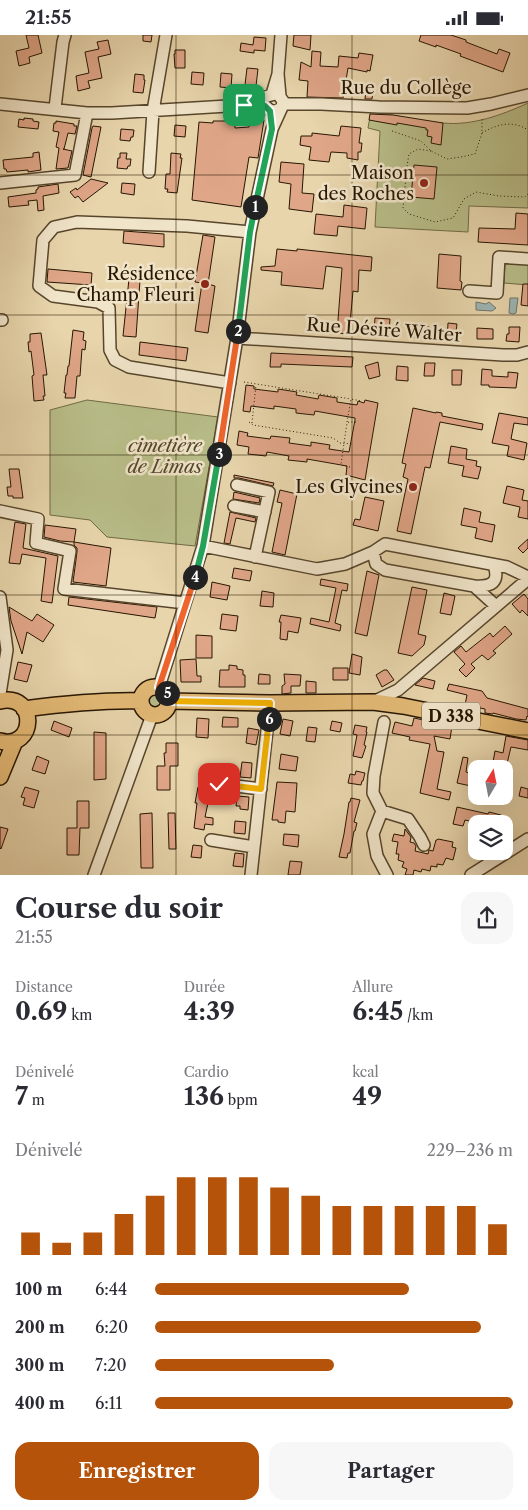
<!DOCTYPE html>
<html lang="fr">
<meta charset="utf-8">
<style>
:root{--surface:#fff;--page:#f7f7f7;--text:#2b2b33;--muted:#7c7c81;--accent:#b45309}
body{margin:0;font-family:"Libre Caslon Text",serif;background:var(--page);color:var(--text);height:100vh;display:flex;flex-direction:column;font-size:19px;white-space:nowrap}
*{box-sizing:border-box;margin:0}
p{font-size:16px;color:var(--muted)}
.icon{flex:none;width:28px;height:28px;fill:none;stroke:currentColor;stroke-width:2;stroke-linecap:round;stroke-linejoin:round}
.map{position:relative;height:840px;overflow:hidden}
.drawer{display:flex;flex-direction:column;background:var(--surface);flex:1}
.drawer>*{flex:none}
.needle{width:32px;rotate:10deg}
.controls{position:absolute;left:468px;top:725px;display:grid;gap:10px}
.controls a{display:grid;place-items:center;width:45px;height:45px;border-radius:10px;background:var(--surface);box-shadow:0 5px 20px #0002;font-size:25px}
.pin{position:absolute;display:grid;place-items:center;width:42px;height:42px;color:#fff;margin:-21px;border-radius:10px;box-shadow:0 2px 8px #0006}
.km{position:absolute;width:25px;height:25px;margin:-12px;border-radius:50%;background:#222;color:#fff;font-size:14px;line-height:25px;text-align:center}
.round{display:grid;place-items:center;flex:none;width:52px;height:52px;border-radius:15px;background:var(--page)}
.overview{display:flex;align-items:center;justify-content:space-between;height:85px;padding:0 15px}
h1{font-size:28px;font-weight:800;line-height:38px}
.metrics{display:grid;grid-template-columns:repeat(3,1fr);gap:8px;height:85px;padding:5px 15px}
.metrics div{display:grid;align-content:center}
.metrics b{font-size:25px;font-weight:800}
.metrics small{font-size:14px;font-weight:400}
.metrics p{font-size:14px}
.chart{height:140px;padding:10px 15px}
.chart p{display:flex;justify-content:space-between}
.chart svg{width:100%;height:90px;margin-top:5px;stroke:var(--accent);stroke-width:6}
.action{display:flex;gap:10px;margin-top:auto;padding:10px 15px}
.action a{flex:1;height:58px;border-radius:15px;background:var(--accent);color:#fff;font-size:20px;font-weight:800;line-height:58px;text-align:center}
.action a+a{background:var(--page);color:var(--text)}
ul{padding:0 15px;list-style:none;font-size:16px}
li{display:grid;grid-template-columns:80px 60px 1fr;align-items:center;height:38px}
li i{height:12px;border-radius:6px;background:var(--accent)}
.status{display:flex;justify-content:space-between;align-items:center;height:35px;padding:0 25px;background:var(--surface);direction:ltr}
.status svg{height:14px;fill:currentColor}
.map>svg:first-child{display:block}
</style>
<div class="status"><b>21:55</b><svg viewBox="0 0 49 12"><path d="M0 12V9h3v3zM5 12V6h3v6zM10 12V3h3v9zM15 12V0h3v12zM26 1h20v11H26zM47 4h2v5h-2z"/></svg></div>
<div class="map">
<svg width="528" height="840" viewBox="0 0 528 840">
<rect width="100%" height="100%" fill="#e8d5ac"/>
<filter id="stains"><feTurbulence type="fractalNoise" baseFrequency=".004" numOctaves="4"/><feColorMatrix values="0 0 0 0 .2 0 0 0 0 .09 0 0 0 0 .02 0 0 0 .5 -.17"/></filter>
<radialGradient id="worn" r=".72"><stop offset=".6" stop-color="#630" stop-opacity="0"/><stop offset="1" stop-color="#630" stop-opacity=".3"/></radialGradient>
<path fill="#b8bd88" stroke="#706a45" d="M 528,68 L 528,173 L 469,171 L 468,197 L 375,192 L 380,96 L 368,93 L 371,76 C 394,80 419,86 443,88 C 472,91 502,80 528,68 Z
M 505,228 L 528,229 L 528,250 L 504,248 Z
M 87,365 L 218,382 L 195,511 L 107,502 L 90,485 L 50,480 L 50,375 Z
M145 666a8 8 0 1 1 16 0a8 8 0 1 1-16 0Z"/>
<path fill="#9cb6b5" stroke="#6d766d" d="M 510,263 L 518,263 L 516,278 L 513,279 L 509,278 Z
M 476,267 L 486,269 L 489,267 L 496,273 L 492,276 L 476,275 Z"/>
<path fill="#e0a688" stroke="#271602" d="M 26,0 L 38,0 L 42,18 L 29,22 L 30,28 L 19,31 L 16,16 L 29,13 Z
M 143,0 L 152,0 L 151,7 L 143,6 Z
M 294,0 L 311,0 L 310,15 L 293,11 Z
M 421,0 L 451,0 L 466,5 L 466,7 L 497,19 L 499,14 L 510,18 L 503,37 L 460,21 L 461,19 L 436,10 L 436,12 L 419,6 Z
M 254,2 L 266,3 L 265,16 L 254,15 L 254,18 L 240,16 L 241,8 L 253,10 Z
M 108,5 L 111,19 L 98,22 L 102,43 L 88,46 L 90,53 L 78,56 L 76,41 L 89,38 L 85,17 L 99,14 L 97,7 Z
M 175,15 L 185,15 L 185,33 L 175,33 L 174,19 L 175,19 Z
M 312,16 L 321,17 L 320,31 L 338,32 L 339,21 L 358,23 L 359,18 L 373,20 L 370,36 L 367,35 L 367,37 L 348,33 L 343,63 L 307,62 L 308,46 L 299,45 L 301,27 L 311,32 Z
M 247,33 L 258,34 L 256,51 L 245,50 Z
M 192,37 L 204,38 L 203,50 L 191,49 Z
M 221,38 L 232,39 L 231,53 L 220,52 Z
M 135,39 L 144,40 L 144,45 L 145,45 L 143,58 L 133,57 Z
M 366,55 L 373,57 L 372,64 L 365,64 Z
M 235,78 L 235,93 L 249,92 L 250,90 L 255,89 L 256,85 L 264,85 L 258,123 L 249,122 L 241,172 L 192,165 L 199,87 L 213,88 L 213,86 L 228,86 L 227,79 Z
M 370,79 L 393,80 L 443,88 L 441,110 L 431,108 L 432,102 L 427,101 L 428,95 L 426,95 L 426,93 L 397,88 L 397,90 L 369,85 Z
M 24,83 L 33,84 L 33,86 L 39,87 L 38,94 L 18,92 L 19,84 L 24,85 Z
M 56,86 L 74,89 L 74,91 L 77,91 L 75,99 L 68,98 L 64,114 L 63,114 L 72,116 L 68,133 L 56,134 L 59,113 L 56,112 L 59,97 L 53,96 L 54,88 L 56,88 Z
M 175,90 L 186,91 L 185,102 L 174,101 Z
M 93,91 L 101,92 L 91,142 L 83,140 L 92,93 Z
M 341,91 L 361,93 L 359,108 L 362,108 L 361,117 L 358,117 L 358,125 L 347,123 L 347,118 L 331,117 L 329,127 L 309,125 L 311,112 L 300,110 L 301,101 L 312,101 L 312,98 L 339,101 Z
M 121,94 L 134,95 L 133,102 L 131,102 L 130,106 L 120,105 Z
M 39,117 L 41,135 L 28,137 L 28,135 L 7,137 L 6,134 L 4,134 L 3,125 L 33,122 L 33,118 Z
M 120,118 L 127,118 L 126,124 L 131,124 L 130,131 L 128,131 L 127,134 L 117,133 L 118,123 L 120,123 Z
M 171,118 L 181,119 L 180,123 L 182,123 L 177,158 L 167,157 L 168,154 L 165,154 L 166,139 L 170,139 Z
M 281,127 L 304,129 L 302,158 L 314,159 L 312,177 L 289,174 L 291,149 L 279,147 Z
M 414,130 L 437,132 L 434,164 L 411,162 Z
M 91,144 L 108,148 L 83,167 L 78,161 L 75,163 L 70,157 L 76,153 L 77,155 Z
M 122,148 L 135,149 L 134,160 L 121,158 Z
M 58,149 L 59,158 L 43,161 L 44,175 L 38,176 L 37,165 L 28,166 L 29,170 L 9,172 L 8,162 L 36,158 L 36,155 L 38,154 L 38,152 Z
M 344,170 L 367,173 L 365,194 L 338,191 L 337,201 L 314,199 L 316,179 L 343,182 Z
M 516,178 L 528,179 L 528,210 L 478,207 L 479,193 L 515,194 Z
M 124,196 L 164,199 L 164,212 L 123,208 Z
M 203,200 L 215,202 L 208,249 L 215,251 L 208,298 L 195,296 L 202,248 L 195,247 Z
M 277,214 L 297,216 L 297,214 L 372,222 L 371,236 L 359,235 L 358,257 L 353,256 L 349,299 L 337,298 L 342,233 L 326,231 L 323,254 L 281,250 L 282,237 L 261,235 L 261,232 L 275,231 Z
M 439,219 L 461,221 L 460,246 L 462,247 L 461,255 L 437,253 Z
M 48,234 L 92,238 L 91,250 L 47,247 Z
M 129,244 L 140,245 L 136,302 L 123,301 Z
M 523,249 L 528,249 L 528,271 L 521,270 Z
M 375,283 L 390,284 L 389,297 L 374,296 Z
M 448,288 L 457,289 L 455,304 L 447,304 Z
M 409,291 L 429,292 L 429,302 L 409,302 Z
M 509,292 L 520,292 L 519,307 L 506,306 L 507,299 L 509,299 Z
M 477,293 L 493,294 L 493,304 L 477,304 Z
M 73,295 L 84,297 L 83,305 L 86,306 L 85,315 L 82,314 L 80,341 L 77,341 L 75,363 L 65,363 L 66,358 L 64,358 L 66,340 L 67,340 L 68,331 L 69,331 Z
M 41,298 L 47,340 L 43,340 L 45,361 L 43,361 L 44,365 L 34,366 L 32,341 L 34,340 L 31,316 L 29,317 L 28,307 L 30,307 L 30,299 Z
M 140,307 L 188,313 L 186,326 L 139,320 Z
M 271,318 L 353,322 L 352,332 L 281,329 L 281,332 L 270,332 Z
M 378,327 L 380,341 L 369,344 L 365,331 Z
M 425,328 L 435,328 L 434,341 L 424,341 Z
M 397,331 L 408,332 L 408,346 L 396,345 Z
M 482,334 L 492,335 L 492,341 L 508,342 L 508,337 L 518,338 L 516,353 L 489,352 L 489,350 L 481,350 Z
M 452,335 L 462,335 L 461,350 L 452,350 Z
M 246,350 L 254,351 L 254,354 L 278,357 L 278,354 L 297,357 L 296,360 L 318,364 L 319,360 L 337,363 L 337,367 L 357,370 L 358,366 L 364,368 L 365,365 L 378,368 L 365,445 L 346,440 L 347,431 L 307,424 L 307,427 L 288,425 L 289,421 L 267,417 L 266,421 L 248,419 L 249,412 L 237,410 L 239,396 L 248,398 L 247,401 L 270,404 L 271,401 L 290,403 L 289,408 L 311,411 L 311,407 L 330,410 L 329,414 L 349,417 L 355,385 L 355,383 L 315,376 L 314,380 L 296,378 L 296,374 L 274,371 L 274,374 L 251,371 L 250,377 L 243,376 Z
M 413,373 L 436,378 L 436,377 L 442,378 L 442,381 L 483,389 L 482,395 L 440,387 L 430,433 L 425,432 L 411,499 L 397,496 L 408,444 L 403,442 L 406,429 L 402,428 Z
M 499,378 L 528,383 L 528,390 L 514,388 L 511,404 L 527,408 L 524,425 L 507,421 L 509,411 L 492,408 Z
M 451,411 L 467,414 L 466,424 L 477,426 L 476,431 L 481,432 L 478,444 L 462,441 L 464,431 L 448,428 Z
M 9,434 L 19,434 L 23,463 L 13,463 L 13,461 L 8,461 L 7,452 L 11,452 Z
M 234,440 L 274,448 L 273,451 L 239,443 L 234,443 Z
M 507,451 L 524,455 L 522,465 L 528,466 L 528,484 L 518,482 L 520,472 L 503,468 Z
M 280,455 L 297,459 L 285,520 L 272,517 L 282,468 L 277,467 Z
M 234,457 L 260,463 L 259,468 L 233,464 Z
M 365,462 L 384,466 L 378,496 L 353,490 L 355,484 L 360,485 Z
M 464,473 L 481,477 L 479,487 L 495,490 L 492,507 L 475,503 L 477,493 L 461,490 Z
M 230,477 L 256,483 L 255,487 L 236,483 L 230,509 L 224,508 Z
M 15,487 L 26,489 L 23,513 L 58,521 L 52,568 L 41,566 L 46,523 L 22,519 L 20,529 L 9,528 Z
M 45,490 L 76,494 L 74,507 L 111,513 L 106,551 L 73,547 L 77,517 L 77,513 L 74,510 L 74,507 L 60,506 L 44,502 Z
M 528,504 L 528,513 L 523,518 L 518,513 Z
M 234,533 L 252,536 L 250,546 L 232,543 Z
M 367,536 L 379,540 L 367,601 L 355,598 Z
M 321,544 L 348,549 L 347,556 L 342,555 L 335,588 L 341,590 L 340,596 L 310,589 L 311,583 L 329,587 L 336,553 L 320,550 Z
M 212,547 L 230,551 L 227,565 L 210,562 Z
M 412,552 L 427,555 L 418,599 L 426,601 L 424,610 L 412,621 L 398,618 Z
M 262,556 L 274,558 L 273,572 L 260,571 Z
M 444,558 L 455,561 L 451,580 L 440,578 Z
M 524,559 L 528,564 L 528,581 L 522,575 L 520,578 L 512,569 Z
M 69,562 L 157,572 L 155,583 L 68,570 Z
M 9,572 L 32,586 L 37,579 L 54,590 L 43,607 L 27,597 L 22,619 L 11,586 Z
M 222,579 L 238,581 L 236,596 L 220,594 Z
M 281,580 L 301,583 L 298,598 L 288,596 L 287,605 L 280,604 L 281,587 L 279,587 Z
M 505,591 L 512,599 L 493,616 L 496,618 L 488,625 L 482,620 L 471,629 L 475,633 L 466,642 L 459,635 L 465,629 L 454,617 L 461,611 L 466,617 L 490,598 L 493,602 Z
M 196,600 L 212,601 L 212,623 L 196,623 Z
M 352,619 L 362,622 L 360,640 L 349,638 Z
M 196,624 L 197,641 L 201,641 L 201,647 L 181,647 L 180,625 Z
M 18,627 L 32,630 L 27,647 L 14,644 Z
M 229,630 L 237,631 L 237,634 L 243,635 L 243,640 L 245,640 L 245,652 L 219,652 L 220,635 L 229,635 Z
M 333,633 L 348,633 L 348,645 L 333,645 Z
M 384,635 L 387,635 L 394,645 L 382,652 L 376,640 Z
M 259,639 L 270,640 L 270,649 L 258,649 Z
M 284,639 L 301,640 L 300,651 L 291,651 L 291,658 L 282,659 L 282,651 L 285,649 Z
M 423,643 L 435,646 L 433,654 L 415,650 Z
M 306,646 L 316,647 L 316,658 L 306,658 Z
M 449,649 L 482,656 L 487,663 L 528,674 L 528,682 L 527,681 L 526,685 L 516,684 L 493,678 L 493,679 L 485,678 L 485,674 L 465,670 L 467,660 L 447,655 Z
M 223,682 L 238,683 L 238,692 L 222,692 Z
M 197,683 L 209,684 L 208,703 L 196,702 Z
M 414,683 L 452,691 L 450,704 L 434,701 L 437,716 L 444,717 L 437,754 L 451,757 L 449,765 L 420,758 L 430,709 L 409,705 L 410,702 L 392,698 L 395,687 L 412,691 Z
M 283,684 L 293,686 L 290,701 L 280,699 Z
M 54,686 L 72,693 L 69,702 L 51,695 Z
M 332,686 L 342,688 L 340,697 L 330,695 Z
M 355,690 L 367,692 L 366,697 L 367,697 L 364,710 L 366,711 L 362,723 L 353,721 L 357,700 L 353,699 Z
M 308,692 L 317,693 L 315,707 L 306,706 Z
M 248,693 L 259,695 L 256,710 L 246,708 Z
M 94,697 L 106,698 L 106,744 L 94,745 Z
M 506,701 L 528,705 L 528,715 L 511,712 L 505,737 L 504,734 L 500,734 L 502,725 L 500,729 L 493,727 L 495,716 L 503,718 Z
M 166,708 L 178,708 L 178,731 L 170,731 L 170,755 L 157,755 L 157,731 L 165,731 L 164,718 L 166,718 Z
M 281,719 L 298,722 L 296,736 L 279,734 Z
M 37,721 L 49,726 L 45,739 L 32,735 Z
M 463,722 L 468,723 L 466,737 L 474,739 L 471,751 L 457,748 Z
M 242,727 L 252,728 L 251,743 L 240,742 Z
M 356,736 L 365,738 L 363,746 L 362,746 L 361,750 L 348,748 L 350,739 L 355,740 Z
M 277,747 L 297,748 L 295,777 L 286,776 L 285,788 L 278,787 L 278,785 L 272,785 Z
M 25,752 L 39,756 L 34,773 L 23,770 L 25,763 L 21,762 Z
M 198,752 L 207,753 L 206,758 L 212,760 L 211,768 L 208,768 L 205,782 L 213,783 L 213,790 L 205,789 L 204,795 L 194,793 L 197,768 L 195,768 Z
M 521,752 L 528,754 L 528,763 L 519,761 Z
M 237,761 L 249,762 L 248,775 L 240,774 L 240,771 L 236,771 Z
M 351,763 L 360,765 L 354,787 L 357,788 L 355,796 L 354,796 L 350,818 L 348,818 L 347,823 L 339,822 L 344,799 L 349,767 L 350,767 Z
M 77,766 L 89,766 L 89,793 L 80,793 L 79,820 L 67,820 L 67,793 L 77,793 Z
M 457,772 L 488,779 L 489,777 L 501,780 L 499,789 L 483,789 L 465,785 L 463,791 L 453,789 Z
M 152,778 L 153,833 L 141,833 L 140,779 Z
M 168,778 L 175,778 L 176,814 L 169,814 Z
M 235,786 L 246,787 L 245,799 L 234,798 Z
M 0,792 L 8,794 L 1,814 L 0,813 Z
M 405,794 L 411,802 L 410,807 L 414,808 L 416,811 L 415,816 L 428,819 L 429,815 L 433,816 L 436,805 L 437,805 L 438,804 L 453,807 L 452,812 L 456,813 L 453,825 L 446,823 L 443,830 L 437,829 L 437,832 L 431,831 L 430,836 L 422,834 L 421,837 L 414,835 L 413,840 L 405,840 L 407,834 L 402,832 L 404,827 L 398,825 L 399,819 L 396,819 L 398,807 L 392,806 L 394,799 L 404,801 Z
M 284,799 L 299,800 L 298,812 L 283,810 Z
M 193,810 L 202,811 L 201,823 L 191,822 Z
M 235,818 L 244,819 L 243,832 L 233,831 Z
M 290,826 L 302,827 L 300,840 L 288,840 Z"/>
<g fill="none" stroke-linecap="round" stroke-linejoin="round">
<g stroke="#57462c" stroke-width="14">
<path id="minor" d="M 278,39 L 281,0
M 272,59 L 278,39 L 280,61
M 0,69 L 87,78 L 112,78 L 244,70 L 265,71 L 272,77 L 280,74
M 283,69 L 321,69 L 379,72 L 467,73 L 491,69 L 528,60
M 55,73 L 63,7 L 65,0
M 149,137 L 153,76 L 166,0
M 0,148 L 75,140 L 87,78
M 469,256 L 497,258 L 499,222 L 528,224
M 0,285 L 2,285
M 237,303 L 503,320 L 517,320 L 528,317
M 230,348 L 129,332 L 115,325 L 110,315 L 109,273 L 98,267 L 53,261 L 39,251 L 43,205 L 54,192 L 77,187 L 187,191 L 250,197
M 237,450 L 269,457 L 255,522
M 234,471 L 265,477
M 0,476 L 38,484 L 36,508 L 70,516 L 64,554 L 185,568
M 203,511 L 317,534 L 345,529 L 373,517 L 385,509 L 507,532 L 528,542
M 373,517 L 376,529 L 385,535 L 474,551 L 496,571
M 474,551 C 491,552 500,548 494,530
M 0,562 L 7,615 L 0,659
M 159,652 L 203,511 L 237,303 L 250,197 L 272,94 L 282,72 L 283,66 L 278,59 C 270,58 253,67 244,70
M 373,667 L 398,655 L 528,544
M 219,749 L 261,754
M 382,776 L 373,758 L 374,741 L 384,687
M 211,805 L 254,812
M 94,840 L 152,680
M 251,840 L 270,668
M 387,840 L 377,821 L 373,799 L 382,776 L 408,784 L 420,802 L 424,810
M 471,840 L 528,804"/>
</g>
<g stroke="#271602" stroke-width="18">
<path id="major" d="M141 666a14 14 0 1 1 28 0a14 14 0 1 1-28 0Z
M 0,666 C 38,657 36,716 0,706
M 169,666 L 270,668 L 373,667 L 403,671 L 528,696
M 24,674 C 63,669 102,665 141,666
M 0,742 L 15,706"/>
</g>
<path stroke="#271602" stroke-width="1" stroke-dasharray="1 2.5" stroke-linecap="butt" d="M 392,96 L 421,106 L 431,116 L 447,124 L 461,122 L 475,119 L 482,98 L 482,82
M 482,98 C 497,89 513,85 528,95
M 431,116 L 418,114 L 409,119 L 407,131 L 403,173 L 409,179 L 435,187 L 453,183 L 464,164 L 476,157 L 499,161 L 525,162 L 528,159
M 244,347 L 351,364
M 249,387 L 253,390 L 333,403 L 340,408 L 353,409
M 347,387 L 351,364 L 361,366
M 252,388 L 256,350
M 350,432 L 343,431 L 341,429 L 347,388 L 349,387 L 356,387"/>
<use href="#minor" stroke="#f0e4c9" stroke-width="11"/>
<use href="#major" stroke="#e4ba76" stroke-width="15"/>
</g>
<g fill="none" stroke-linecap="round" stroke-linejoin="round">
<g stroke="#fff" stroke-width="10">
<path id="split-1" d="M 244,70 L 265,71 L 270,76 L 272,94 L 255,172"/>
</g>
<g stroke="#fff" stroke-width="10">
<path id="split-2" d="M 238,296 L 250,197 L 255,172"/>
</g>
<g stroke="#fff" stroke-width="10">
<path id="split-3" d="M 219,419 L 238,296"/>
</g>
<g stroke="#fff" stroke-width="10">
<path id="split-4" d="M 195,542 L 203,511 L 219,419"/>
</g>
<g stroke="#fff" stroke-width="10">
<path id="split-5" d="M 167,658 L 159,652 L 195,542"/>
</g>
<g stroke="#fff" stroke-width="10">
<path id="split-6" d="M 167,658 L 169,666 L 270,668 L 269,684"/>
</g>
<g stroke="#fff" stroke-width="10">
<path id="split-7" d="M 219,749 L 261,754 L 269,684"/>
</g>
<use href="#split-1" stroke="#22a559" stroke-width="6"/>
<use href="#split-2" stroke="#22a559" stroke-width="6"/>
<use href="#split-3" stroke="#f0652b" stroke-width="6"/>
<use href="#split-4" stroke="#22a559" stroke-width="6"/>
<use href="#split-5" stroke="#f0652b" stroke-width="6"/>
<use href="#split-6" stroke="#f5b400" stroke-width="6"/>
<use href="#split-7" stroke="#f5b400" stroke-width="6"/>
</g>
<path fill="none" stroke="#271602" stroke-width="1" stroke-opacity="0.55" d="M 176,0 L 176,840M 352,0 L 352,840M 0,140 L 528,140M 0,280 L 528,280M 0,420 L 528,420M 0,560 L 528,560M 0,700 L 528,700"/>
<g fill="#8f2418" stroke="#f0e4c9" stroke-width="2">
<circle cx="424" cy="148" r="5"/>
<circle cx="205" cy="249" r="5"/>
<circle cx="413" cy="452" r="5"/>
</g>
<g text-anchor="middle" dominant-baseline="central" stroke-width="5" stroke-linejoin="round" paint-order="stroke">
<rect fill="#f0e4c9" stroke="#63543e" stroke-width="1" x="422" y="667.5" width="58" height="27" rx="4"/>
<g font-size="16" font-weight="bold" fill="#271602">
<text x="451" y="681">D 338</text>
</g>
<g font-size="18" fill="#271602" stroke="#f0e4c9">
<text x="406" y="53">Rue du Collège</text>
<text transform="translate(384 295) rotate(4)">Rue Désiré Walter</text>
</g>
<g font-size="18" fill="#271602" stroke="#f0e4c9" text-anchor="end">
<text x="414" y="138">Maison<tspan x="414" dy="21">des Roches</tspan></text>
<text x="195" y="239">Résidence<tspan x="195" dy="21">Champ Fleuri</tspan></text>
<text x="403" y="452">Les Glycines</text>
</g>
<g font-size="18" font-style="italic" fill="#52482a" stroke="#f0e4c9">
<text x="165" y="411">cimetière<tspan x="165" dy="21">de Limas</tspan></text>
</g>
</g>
<rect width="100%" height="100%" filter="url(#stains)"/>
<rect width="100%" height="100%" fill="url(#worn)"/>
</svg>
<div class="controls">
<a><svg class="needle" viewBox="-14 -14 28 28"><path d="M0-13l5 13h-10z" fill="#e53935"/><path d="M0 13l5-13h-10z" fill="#7c7c81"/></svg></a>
<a><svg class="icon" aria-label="layers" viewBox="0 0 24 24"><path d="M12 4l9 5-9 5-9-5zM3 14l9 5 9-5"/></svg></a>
</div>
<div class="pin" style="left:244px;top:70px;background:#1e9e55"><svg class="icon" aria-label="arrive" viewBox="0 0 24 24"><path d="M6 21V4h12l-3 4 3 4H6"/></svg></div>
<div class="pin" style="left:219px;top:749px;background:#d93025"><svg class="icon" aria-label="check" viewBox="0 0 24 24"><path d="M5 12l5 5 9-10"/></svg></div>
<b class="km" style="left:255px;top:172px">1</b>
<b class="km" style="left:238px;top:296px">2</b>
<b class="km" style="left:219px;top:419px">3</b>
<b class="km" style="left:195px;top:542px">4</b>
<b class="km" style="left:167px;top:658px">5</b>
<b class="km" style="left:269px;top:684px">6</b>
</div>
<section class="drawer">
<div class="overview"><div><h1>Course du soir</h1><p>21:55</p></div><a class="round"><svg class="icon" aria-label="share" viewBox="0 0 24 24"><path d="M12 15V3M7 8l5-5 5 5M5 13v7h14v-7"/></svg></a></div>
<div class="metrics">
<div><p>Distance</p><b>0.69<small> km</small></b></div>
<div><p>Durée</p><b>4:39</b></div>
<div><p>Allure</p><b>6:45<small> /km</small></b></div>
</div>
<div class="metrics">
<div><p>Dénivelé</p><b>7<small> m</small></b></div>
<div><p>Cardio</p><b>136<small> bpm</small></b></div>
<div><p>kcal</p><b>49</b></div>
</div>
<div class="chart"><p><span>Dénivelé</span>229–236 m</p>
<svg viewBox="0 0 160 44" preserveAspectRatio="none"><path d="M5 44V33M15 44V38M25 44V33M35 44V24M45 44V15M55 44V6M65 44V6M75 44V6M85 44V11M95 44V15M105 44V20M115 44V20M125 44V20M135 44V20M145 44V20M155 44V29"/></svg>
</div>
<ul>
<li><b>100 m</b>6:44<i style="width:71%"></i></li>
<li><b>200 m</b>6:20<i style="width:91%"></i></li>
<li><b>300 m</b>7:20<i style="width:50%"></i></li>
<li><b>400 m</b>6:11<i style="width:100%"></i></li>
</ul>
<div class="action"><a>Enregistrer</a><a>Partager</a></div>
</section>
